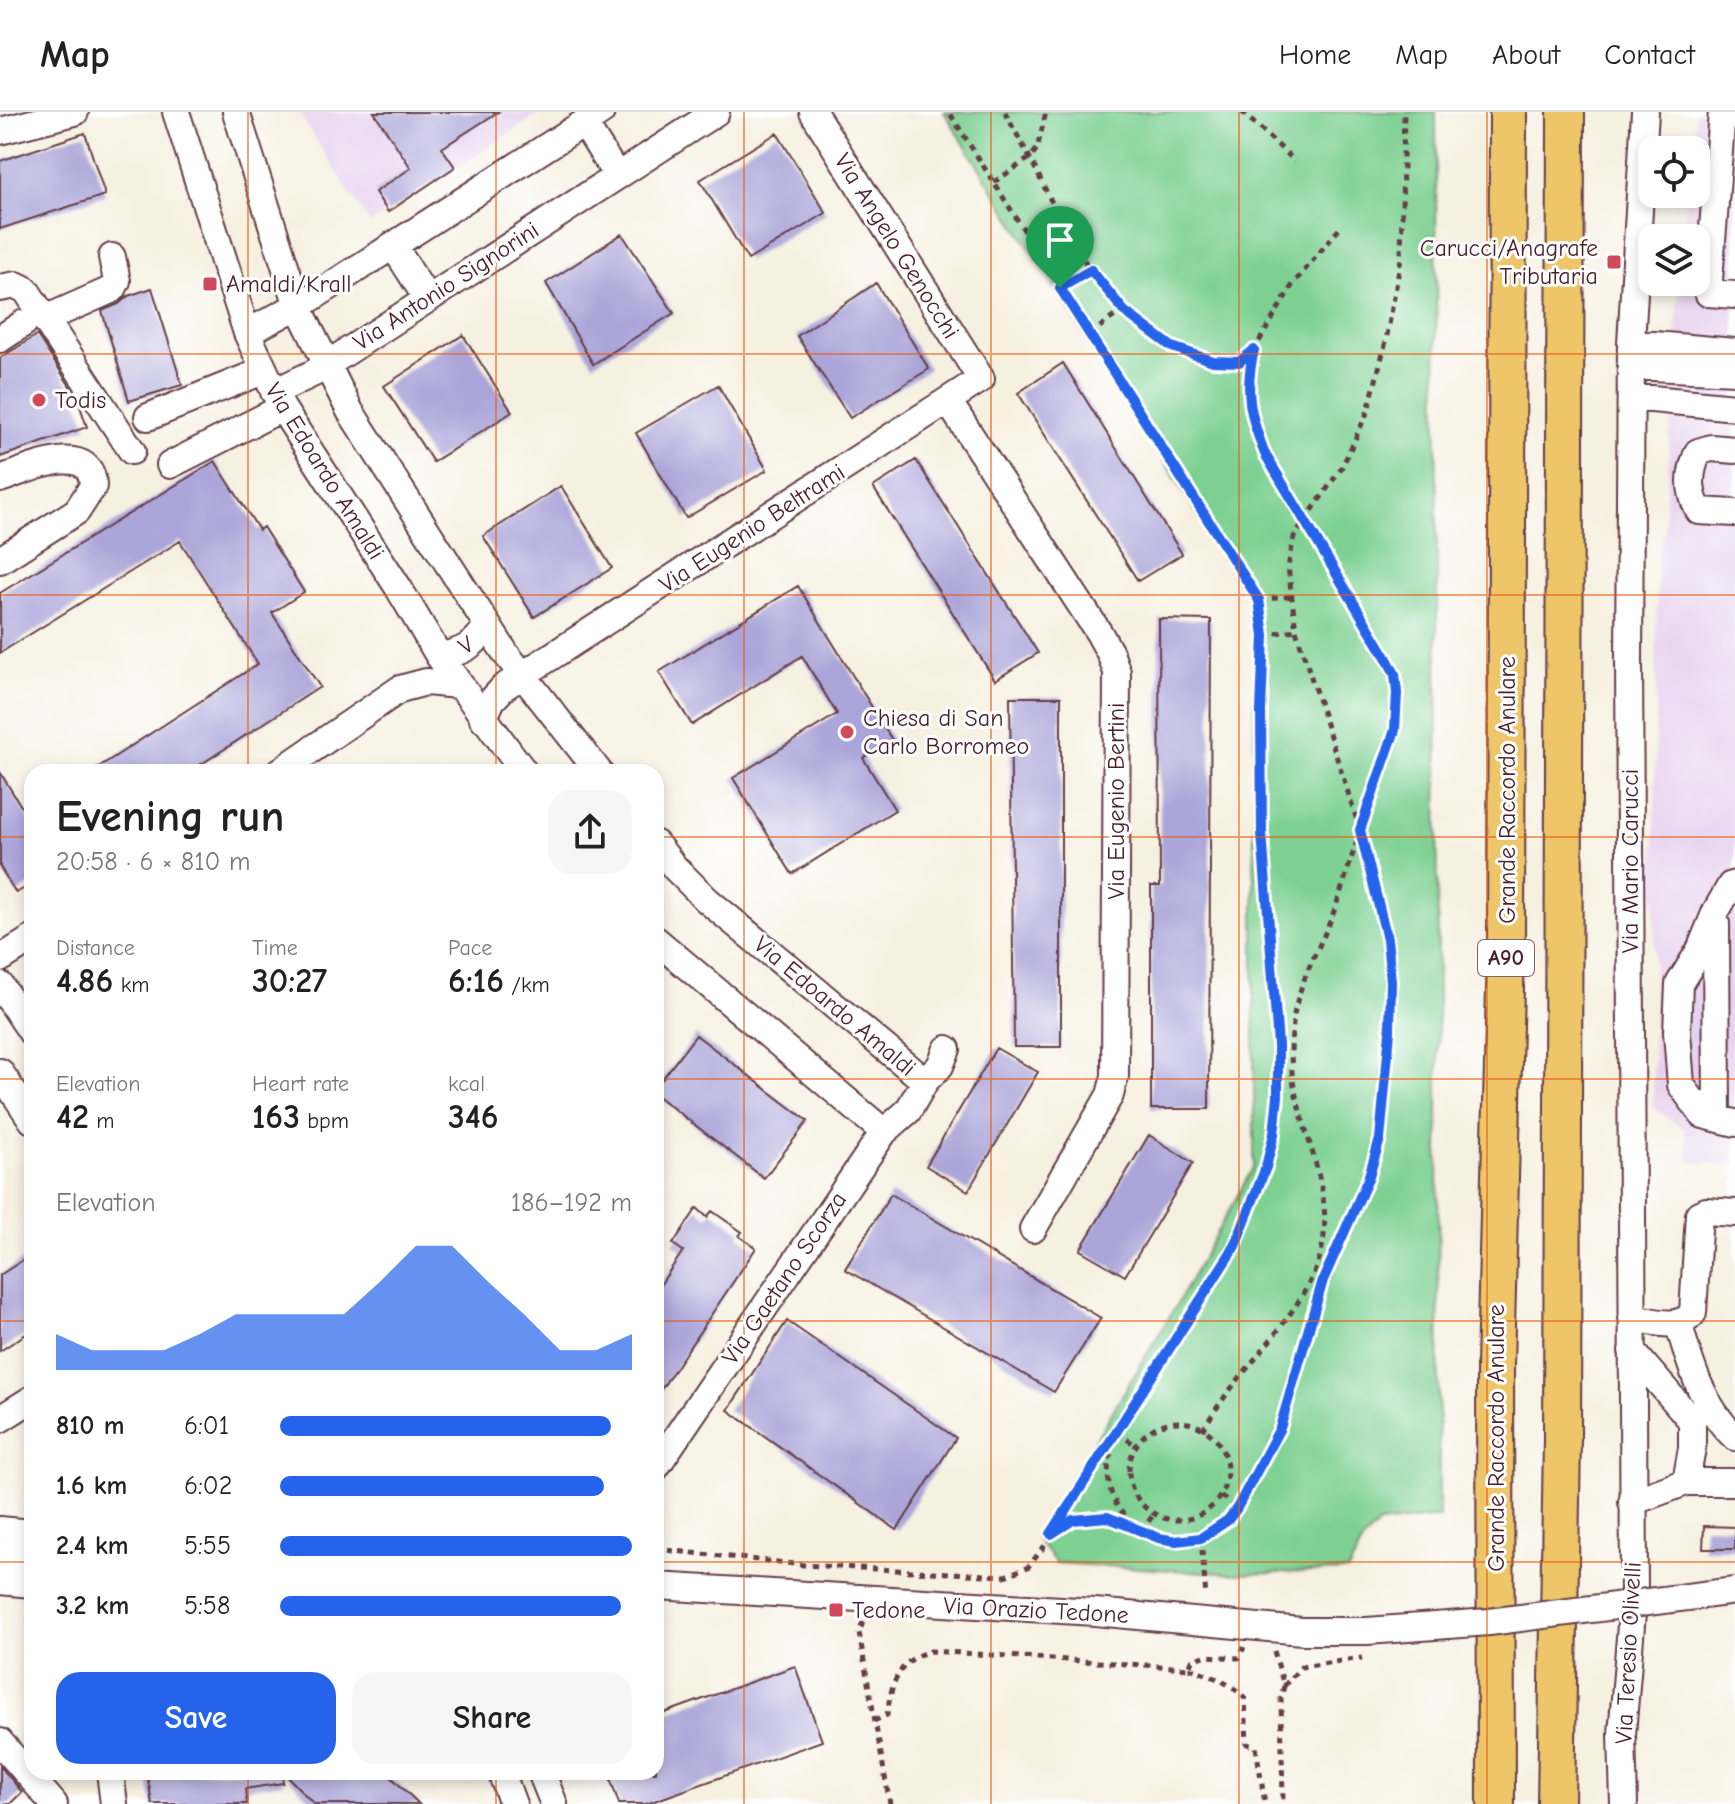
<!DOCTYPE html>
<meta charset="utf-8">
<style>
:root{--surface:#fff;--page:#f6f6f6;--text:#222;--muted:#767676;--line:#e0e0e0;--accent:#2563eb}
body{margin:0;font-family:"Comic Neue",sans-serif;background:var(--page);color:var(--text);height:100vh;display:flex;flex-direction:column;font-size:30px;white-space:nowrap}
*{box-sizing:border-box;margin:0}
p{font-size:26px;color:var(--muted)}
.icon{flex:none;width:44px;height:44px;fill:none;stroke:currentColor;stroke-width:2;stroke-linecap:round;stroke-linejoin:round}
.map{position:relative;flex:1;overflow:hidden}
.sheet{position:absolute;left:24px;top:652px;width:640px;height:1016px;display:flex;flex-direction:column;background:var(--surface);border-radius:24px;box-shadow:0 4px 12px #0003}
.sheet>*{flex:none}
.buttons{position:absolute;left:1638px;top:24px;display:grid;gap:16px}
.buttons a{display:grid;place-items:center;width:72px;height:72px;border-radius:16px;background:var(--surface);box-shadow:0 4px 12px #0003;font-size:40px}
.pin{position:absolute;display:grid;place-items:center;width:68px;height:68px;color:#fff;margin:-82px -34px;border-radius:50% 50% 50% 0;rotate:-45deg;box-shadow:0 0 8px #0007}
.pin .icon{rotate:45deg}
.round{display:grid;place-items:center;flex:none;width:84px;height:84px;border-radius:24px;background:var(--page)}
.overview{display:flex;align-items:center;justify-content:space-between;height:136px;padding:0 32px}
h1{font-size:44px;font-weight:700;line-height:60px}
.stats{display:grid;grid-template-columns:repeat(3,1fr);gap:12px;height:136px;padding:8px 32px}
.stats div{display:grid;align-content:center}
.stats b{font-size:34px;font-weight:700}
.stats small{font-size:22px;font-weight:400}
.stats p{font-size:22px}
.chart{height:224px;padding:16px 32px}
.chart p{display:flex;justify-content:space-between}
.chart svg{width:100%;height:144px;margin-top:8px;fill:var(--accent);opacity:.7}
.primary-button{display:flex;gap:16px;margin-top:auto;padding:16px 32px}
.primary-button a{flex:1;height:92px;border-radius:24px;background:var(--accent);color:#fff;font-size:32px;font-weight:700;line-height:92px;text-align:center}
.primary-button a+a{background:var(--page);color:var(--text)}
ul{padding:0 32px;list-style:none;font-size:26px}
li{display:grid;grid-template-columns:128px 96px 1fr;align-items:center;height:60px}
li i{height:20px;border-radius:10px;background:var(--accent)}
header{display:flex;align-items:center;gap:48px;box-sizing:border-box;height:112px;padding:0 40px;background:var(--surface);border-bottom:2px solid var(--line)}
header strong{font-size:38px}
nav{display:flex;gap:44px;margin-inline-start:auto;font-size:28px}
.map>svg:first-child{display:block}
</style>
<header>
<strong>Map</strong>
<nav><a>Home</a><a>Map</a><a>About</a><a>Contact</a></nav>
</header>
<div class="map">
<svg width="1735" height="1692" viewBox="0 0 1735 1692">
<rect width="100%" height="100%" fill="#fff"/>
<filter id="ink" filterUnits="userSpaceOnUse"><feTurbulence type="fractalNoise" baseFrequency=".0125" numOctaves="2"/><feDisplacementMap in="SourceGraphic" scale="16" xChannelSelector="R" yChannelSelector="G"/><feConvolveMatrix kernelMatrix="1 2 1 2 8 2 1 2 1" color-interpolation-filters="sRGB"/></filter>
<filter id="wash" filterUnits="userSpaceOnUse"><feTurbulence type="fractalNoise" baseFrequency=".006" numOctaves="4" result="noise"/><feDisplacementMap in="SourceGraphic" scale="32" xChannelSelector="R" yChannelSelector="G"/><feGaussianBlur stdDeviation="1.8" result="paint"/><feColorMatrix in="noise" values="0 0 0 0 0 0 0 0 0 0 0 0 0 0 0 0 0 1.4 0 .05"/><feComposite in="paint" operator="in"/></filter>
<g filter="url(#wash)">
<rect width="100%" height="100%" fill="#f6f0e0"/>
<path fill="#e7d2ef" d="M 298,0 L 542,0 L 370,112 Z
M 1696,0 L 1735,0 L 1735,1054 L 1688,1050 L 1685,1018 L 1653,995 L 1657,449 L 1664,420 L 1679,170 L 1696,170 L 1696,126 L 1683,126 L 1687,82 L 1696,82 L 1696,38 L 1692,38 Z"/>
<path fill="#7dd092" stroke="#64785e" stroke-width="2" d="M 944,0 L 1436,0 L 1439,1405 L 1379,1412 L 1364,1427 L 1348,1459 L 1237,1462 L 1056,1451 L 1036,1427 L 1174,1197 L 1254,1054 L 1254,596 L 1257,526 L 1249,483 Z"/>
<g id="blocks">
<path fill="#aca5d9" d="M 374,0 L 498,0 L 442,36 L 455,55 L 388,100 L 375,80 L 411,56 Z
M 85,21 L 105,83 L 0,117 L 0,49 Z
M 777,21 L 826,101 L 748,148 L 700,68 Z
M 622,122 L 674,201 L 593,252 L 546,171 Z
M 876,171 L 929,257 L 850,306 L 797,224 Z
M 152,176 L 182,273 L 129,289 L 102,199 L 119,192 L 128,184 Z
M 37,223 L 77,285 L 87,315 L 0,345 L 0,246 Z
M 463,223 L 512,300 L 433,350 L 384,274 Z
M 1063,251 L 1182,442 L 1138,469 L 1018,281 Z
M 718,273 L 767,358 L 686,406 L 636,321 Z
M 916,348 L 1038,541 L 995,568 L 873,375 Z
M 215,349 L 259,418 L 263,415 L 304,480 L 272,501 L 320,575 L 189,660 L 91,660 L 258,552 L 180,429 L 0,541 L 0,481 Z
M 561,374 L 612,456 L 534,505 L 483,424 Z
M 798,474 L 892,628 L 863,646 L 895,698 L 792,762 L 733,666 L 837,602 L 802,544 L 692,613 L 659,560 Z
M 1159,507 L 1211,508 L 1209,997 L 1151,997 L 1151,774 L 1160,774 Z
M 1010,585 L 1061,585 L 1061,935 L 1014,935 Z
M 0,660 L 32,712 L 32,772 L 16,781 L 0,755 Z
M 696,923 L 808,1009 L 764,1066 L 656,983 L 656,975 Z
M 996,936 L 1038,960 L 968,1079 L 926,1054 Z
M 1149,1023 L 1193,1051 L 1125,1164 L 1080,1138 Z
M 891,1082 L 1101,1206 L 1054,1280 L 845,1157 Z
M 697,1096 L 707,1105 L 712,1099 L 742,1120 L 739,1124 L 756,1136 L 656,1285 L 656,1179 L 683,1139 L 673,1132 Z
M 32,1142 L 32,1218 L 0,1239 L 0,1163 Z
M 787,1209 L 956,1326 L 897,1418 L 728,1298 Z
M 1704,1414 L 1735,1415 L 1735,1437 L 1703,1437 Z
M 795,1554 L 822,1629 L 646,1692 L 619,1692 L 608,1660 L 656,1660 L 656,1604 Z
M 0,1654 L 22,1680 L 10,1692 L 0,1692 Z
M 147,1660 L 282,1660 L 283,1671 L 245,1677 L 247,1692 L 152,1692 Z
M 283,1660 L 386,1660 L 419,1692 L 314,1692 Z"/>
</g>
</g>
<g filter="url(#ink)">
<use href="#blocks" fill-opacity="0" stroke="#643e46" stroke-width="2"/>
<g fill="none" stroke-linecap="round" stroke-linejoin="round">
<g stroke="#643e46" stroke-width="30">
<path id="minor" d="M 176,0 L 247,221 L 282,296 L 398,475 L 439,544 L 524,660
M 236,0 L 298,194 L 350,299 L 506,542 L 599,660
M 1722,0 L 1708,181 L 1735,183
M 584,11 L 617,64
M 0,19 L 75,0
M 393,133 L 426,185
M 0,176 L 16,173 L 26,178 L 132,339
M 45,207 L 113,177 L 117,169 L 112,145
M 247,221 L 310,187 L 601,0
M 0,227 L 24,211
M 1631,231 L 1735,240
M 1631,254 L 1735,259
M 274,280 L 314,261 L 716,0
M 1631,285 L 1735,295
M 948,289 L 1099,521 L 1110,541 L 1117,560 L 1115,964 L 1110,983 L 1033,1117
M 148,305 L 263,259
M 1735,338 L 1711,336 L 1698,340 C 1689,362 1688,378 1699,399 L 1735,401
M 170,353 L 282,296
M 0,367 C 25,359 92,326 93,374 L 77,399 L 0,448
M 439,544 C 462,541 476,533 487,513
M 483,607 L 492,588 L 504,575 L 981,267 L 813,0
M 279,660 L 400,577 L 426,570 L 458,573
M 656,732 L 675,756 L 707,788 L 925,969
M 1735,772 L 1731,773 L 1716,799 L 1700,838 L 1679,872 L 1677,920 L 1681,973 L 1703,1003 L 1735,1011
M 1716,811 L 1717,1006
M 656,828 L 884,1020
M 0,847 L 32,827
M 0,873 L 32,921
M 0,960 L 32,1008
M 1632,1206 C 1652,1209 1679,1219 1693,1201 L 1699,1102 L 1706,1099 L 1735,1101
M 1679,1213 C 1690,1253 1703,1296 1735,1325
M 1632,1239 L 1692,1309 L 1692,1336 L 1686,1370
M 0,1307 L 32,1287
M 656,1355 L 858,1058 L 884,1020 L 908,999 L 925,969 L 940,954 L 947,937
M 1632,1390 L 1686,1370 L 1735,1370
M 0,1418 L 32,1421
M 0,1444 L 32,1446
M 0,1469 L 32,1472
M 656,1474 L 1095,1500 L 1302,1519 L 1367,1519
M 0,1630 L 54,1692
M 110,1660 L 114,1692
M 501,1660 L 513,1692
M 541,1660 L 554,1692
M 1624,1692 L 1622,1622 L 1634,1477 L 1629,547 L 1631,231 L 1645,0"/>
</g>
<g stroke="#643e46" stroke-width="40">
<path id="highway" d="M 1496,1692 L 1495,1253 L 1506,839 L 1508,0
M 1556,1692 L 1562,1328 L 1566,0"/>
</g>
<path stroke="#643e46" stroke-width="5" stroke-dasharray="6 6" stroke-linecap="butt" d="M 1005,0 C 1014,18 1025,36 1034,54 C 1069,126 1112,219 1196,244 C 1220,251 1232,255 1253,239
M 1242,0 L 1295,49
M 994,70 L 1030,46 L 1037,37 L 1046,0
M 1060,176 L 1091,158
M 1090,222 L 1123,198
M 1260,488 L 1291,484
M 1264,523 L 1296,518
M1129 1359a49 49 0 1 1 98 0a49 49 0 1 1-98 0Z
M 1203,1318 C 1236,1258 1308,1201 1322,1136 C 1334,1078 1303,1025 1293,969 C 1290,947 1291,925 1294,903 C 1300,868 1318,839 1331,807 C 1342,779 1350,749 1360,720 C 1378,668 1403,620 1395,562 L 1275,363 L 1255,317 L 1250,293 L 1247,266 L 1254,238 L 1293,172 L 1339,117
M 1117,1321 L 1136,1333
M 1114,1330 C 1103,1360 1107,1390 1132,1411
M 1221,1384 L 1237,1396
M 1141,1419 L 1154,1402
M 1055,1420 L 1073,1408 L 1107,1405 L 1136,1415 L 1159,1426 L 1176,1429 L 1201,1426 L 1228,1408 L 1245,1382 L 1280,1316 L 1323,1168 L 1368,1067 L 1380,1027 L 1390,920 L 1391,869 L 1387,827 L 1360,718 L 1296,518 L 1288,455 L 1294,425 L 1342,355 L 1368,299 L 1386,229 L 1401,147 L 1404,0
M 1201,1426 L 1206,1485
M 656,1437 L 804,1453 L 1005,1464 L 1028,1455 L 1043,1436 L 1235,1134 L 1266,1055 L 1274,1022 L 1278,984 L 1278,933 L 1262,721 L 1261,599 L 1264,523 L 1259,488 L 949,0
M 863,1510 L 859,1521 L 890,1692
M 1274,1539 L 1284,1574 L 1281,1586 L 1283,1692
M 1189,1556 C 1210,1563 1229,1570 1245,1586 L 1247,1632 L 1256,1635 L 1265,1692
M 1284,1574 L 1301,1555 L 1362,1546
M 874,1609 L 887,1603 C 891,1573 898,1547 931,1539 L 1189,1556 L 1192,1548 L 1205,1544 L 1239,1546 L 1244,1535"/>
<use href="#minor" stroke="#fff" stroke-width="26"/>
<use href="#highway" stroke="#eec569" stroke-width="36"/>
<g stroke="#643e46" stroke-width="30" stroke-linecap="butt">
<path id="minor-bridge" d="M 1367,1519 L 1489,1510 L 1735,1479"/>
</g>
<use href="#minor-bridge" stroke="#fff" stroke-width="26"/>
</g>
</g>
<g fill="none" stroke-linecap="round" stroke-linejoin="round" filter="url(#ink)">
<g stroke="#fff" stroke-width="16">
<path id="route" d="M 1091,158 L 1124,199 L 1172,235 L 1213,249 L 1239,250 L 1254,238 C 1244,279 1250,304 1265,342 L 1386,545 L 1395,562 L 1397,581 L 1395,618 L 1360,718 L 1387,827 L 1391,869 L 1390,920 L 1380,1027 L 1368,1067 L 1323,1168 L 1280,1316 L 1237,1396 L 1228,1408 L 1201,1426 L 1176,1429 L 1159,1426 L 1107,1405 L 1073,1408 L 1051,1422 L 1235,1134 L 1266,1055 L 1274,1022 L 1278,984 L 1278,933 L 1262,721 L 1261,599 L 1264,523 L 1259,488 L 1060,176 Z"/>
</g>
<use href="#route" stroke="#2563eb" stroke-width="10"/>
</g>
<path fill="none" stroke="#e8590c" stroke-width="2" stroke-opacity="0.55" d="M 248,0 L 248,660M 496,0 L 496,660M 744,0 L 744,1692M 991,0 L 991,1692M 1239,0 L 1239,1692M 1487,0 L 1487,1692M 0,242 L 1735,242M 0,483 L 1735,483M 0,725 L 32,725M 656,725 L 1735,725M 0,967 L 32,967M 656,967 L 1735,967M 0,1209 L 32,1209M 656,1209 L 1735,1209M 0,1450 L 32,1450M 656,1450 L 1735,1450M 248,1660 L 248,1692M 496,1660 L 496,1692"/>
<g fill="#d1495b" stroke="#fff" stroke-width="3">
<rect x="1606" y="142" width="16" height="16" rx="4"/>
<rect x="202" y="164" width="16" height="16" rx="4"/>
<circle cx="39" cy="288" r="8"/>
<circle cx="847" cy="620" r="8"/>
<rect x="828" y="1490" width="16" height="16" rx="4"/>
</g>
<g text-anchor="middle" dominant-baseline="central" stroke-width="6" stroke-linejoin="round" paint-order="stroke">
<rect fill="#fff" stroke="#80626b" stroke-width="2" x="1478" y="828" width="56" height="36" rx="6"/>
<g font-size="22" font-weight="bold" fill="#4a1f2b">
<text x="1506" y="846">A90</text>
</g>
<g font-size="24" fill="#4a1f2b" stroke="#fff">
<text transform="translate(897 134) rotate(58)">Via Angelo Genocchi</text>
<text transform="translate(446 174) rotate(-33)">Via Antonio Signorini</text>
<text transform="translate(325 359) rotate(58)">Via Edoardo Amaldi</text>
<text transform="translate(752 416) rotate(-33)">Via Eugenio Beltrami</text>
<text transform="translate(466 533) rotate(-32)">V</text>
<text transform="translate(1507 678) rotate(-90)">Grande Raccordo Anulare</text>
<text transform="translate(1116 689) rotate(-90)">Via Eugenio Bertini</text>
<text transform="translate(1630 749) rotate(-90)">Via Mario Carucci</text>
<text transform="translate(835 894) rotate(40)">Via Edoardo Amaldi</text>
<text transform="translate(784 1166) rotate(-56)">Via Gaetano Scorza</text>
<text transform="translate(1496 1326) rotate(-90)">Grande Raccordo Anulare</text>
<text transform="translate(1036 1498) rotate(3)">Via Orazio Tedone</text>
<text transform="translate(1628 1541) rotate(-87)">Via Teresio Olivelli</text>
</g>
<g font-size="24" fill="#4a1f2b" stroke="#fff" text-anchor="start">
<text x="1598" y="136" text-anchor="end">Carucci/Anagrafe<tspan x="1598" dy="28">Tributaria</tspan></text>
<text x="226" y="172">Amaldi/Krall</text>
<text x="55" y="288">Todis</text>
<text x="863" y="606">Chiesa di San<tspan x="863" dy="28">Carlo Borromeo</tspan></text>
<text x="852" y="1498">Tedone</text>
</g>
</g>
</svg>
<div class="buttons">
<a><svg class="icon" aria-label="locate" viewBox="0 0 24 24"><circle cx="12" cy="12" r="6"/><path d="M12 2v4M12 18v4M2 12h4M18 12h4"/></svg></a>
<a><svg class="icon" aria-label="layers" viewBox="0 0 24 24"><path d="M12 4l9 5-9 5-9-5zM3 14l9 5 9-5"/></svg></a>
</div>
<div class="pin" style="left:1060px;top:176px;background:#1e9e55"><svg class="icon" aria-label="arrive" viewBox="0 0 24 24"><path d="M6 21V4h12l-3 4 3 4H6"/></svg></div>
<section class="sheet">
<div class="overview"><div><h1>Evening run</h1><p>20:58 · 6 × 810 m</p></div><a class="round"><svg class="icon" aria-label="share" viewBox="0 0 24 24"><path d="M12 15V3M7 8l5-5 5 5M5 13v7h14v-7"/></svg></a></div>
<div class="stats">
<div><p>Distance</p><b>4.86<small> km</small></b></div>
<div><p>Time</p><b>30:27</b></div>
<div><p>Pace</p><b>6:16<small> /km</small></b></div>
</div>
<div class="stats">
<div><p>Elevation</p><b>42<small> m</small></b></div>
<div><p>Heart rate</p><b>163<small> bpm</small></b></div>
<div><p>kcal</p><b>346</b></div>
</div>
<div class="chart"><p><span>Elevation</span>186–192 m</p>
<svg viewBox="0 0 160 44" preserveAspectRatio="none"><path d="M0 44V33L10 38L20 38L30 38L40 33L50 27L60 27L70 27L80 27L90 17L100 6L110 6L120 17L130 27L140 38L150 38L160 33V44z"/></svg>
</div>
<ul>
<li><b>810 m</b>6:01<i style="width:94%"></i></li>
<li><b>1.6 km</b>6:02<i style="width:92%"></i></li>
<li><b>2.4 km</b>5:55<i style="width:100%"></i></li>
<li><b>3.2 km</b>5:58<i style="width:97%"></i></li>
</ul>
<div class="primary-button"><a>Save</a><a>Share</a></div>
</section>
</div>
